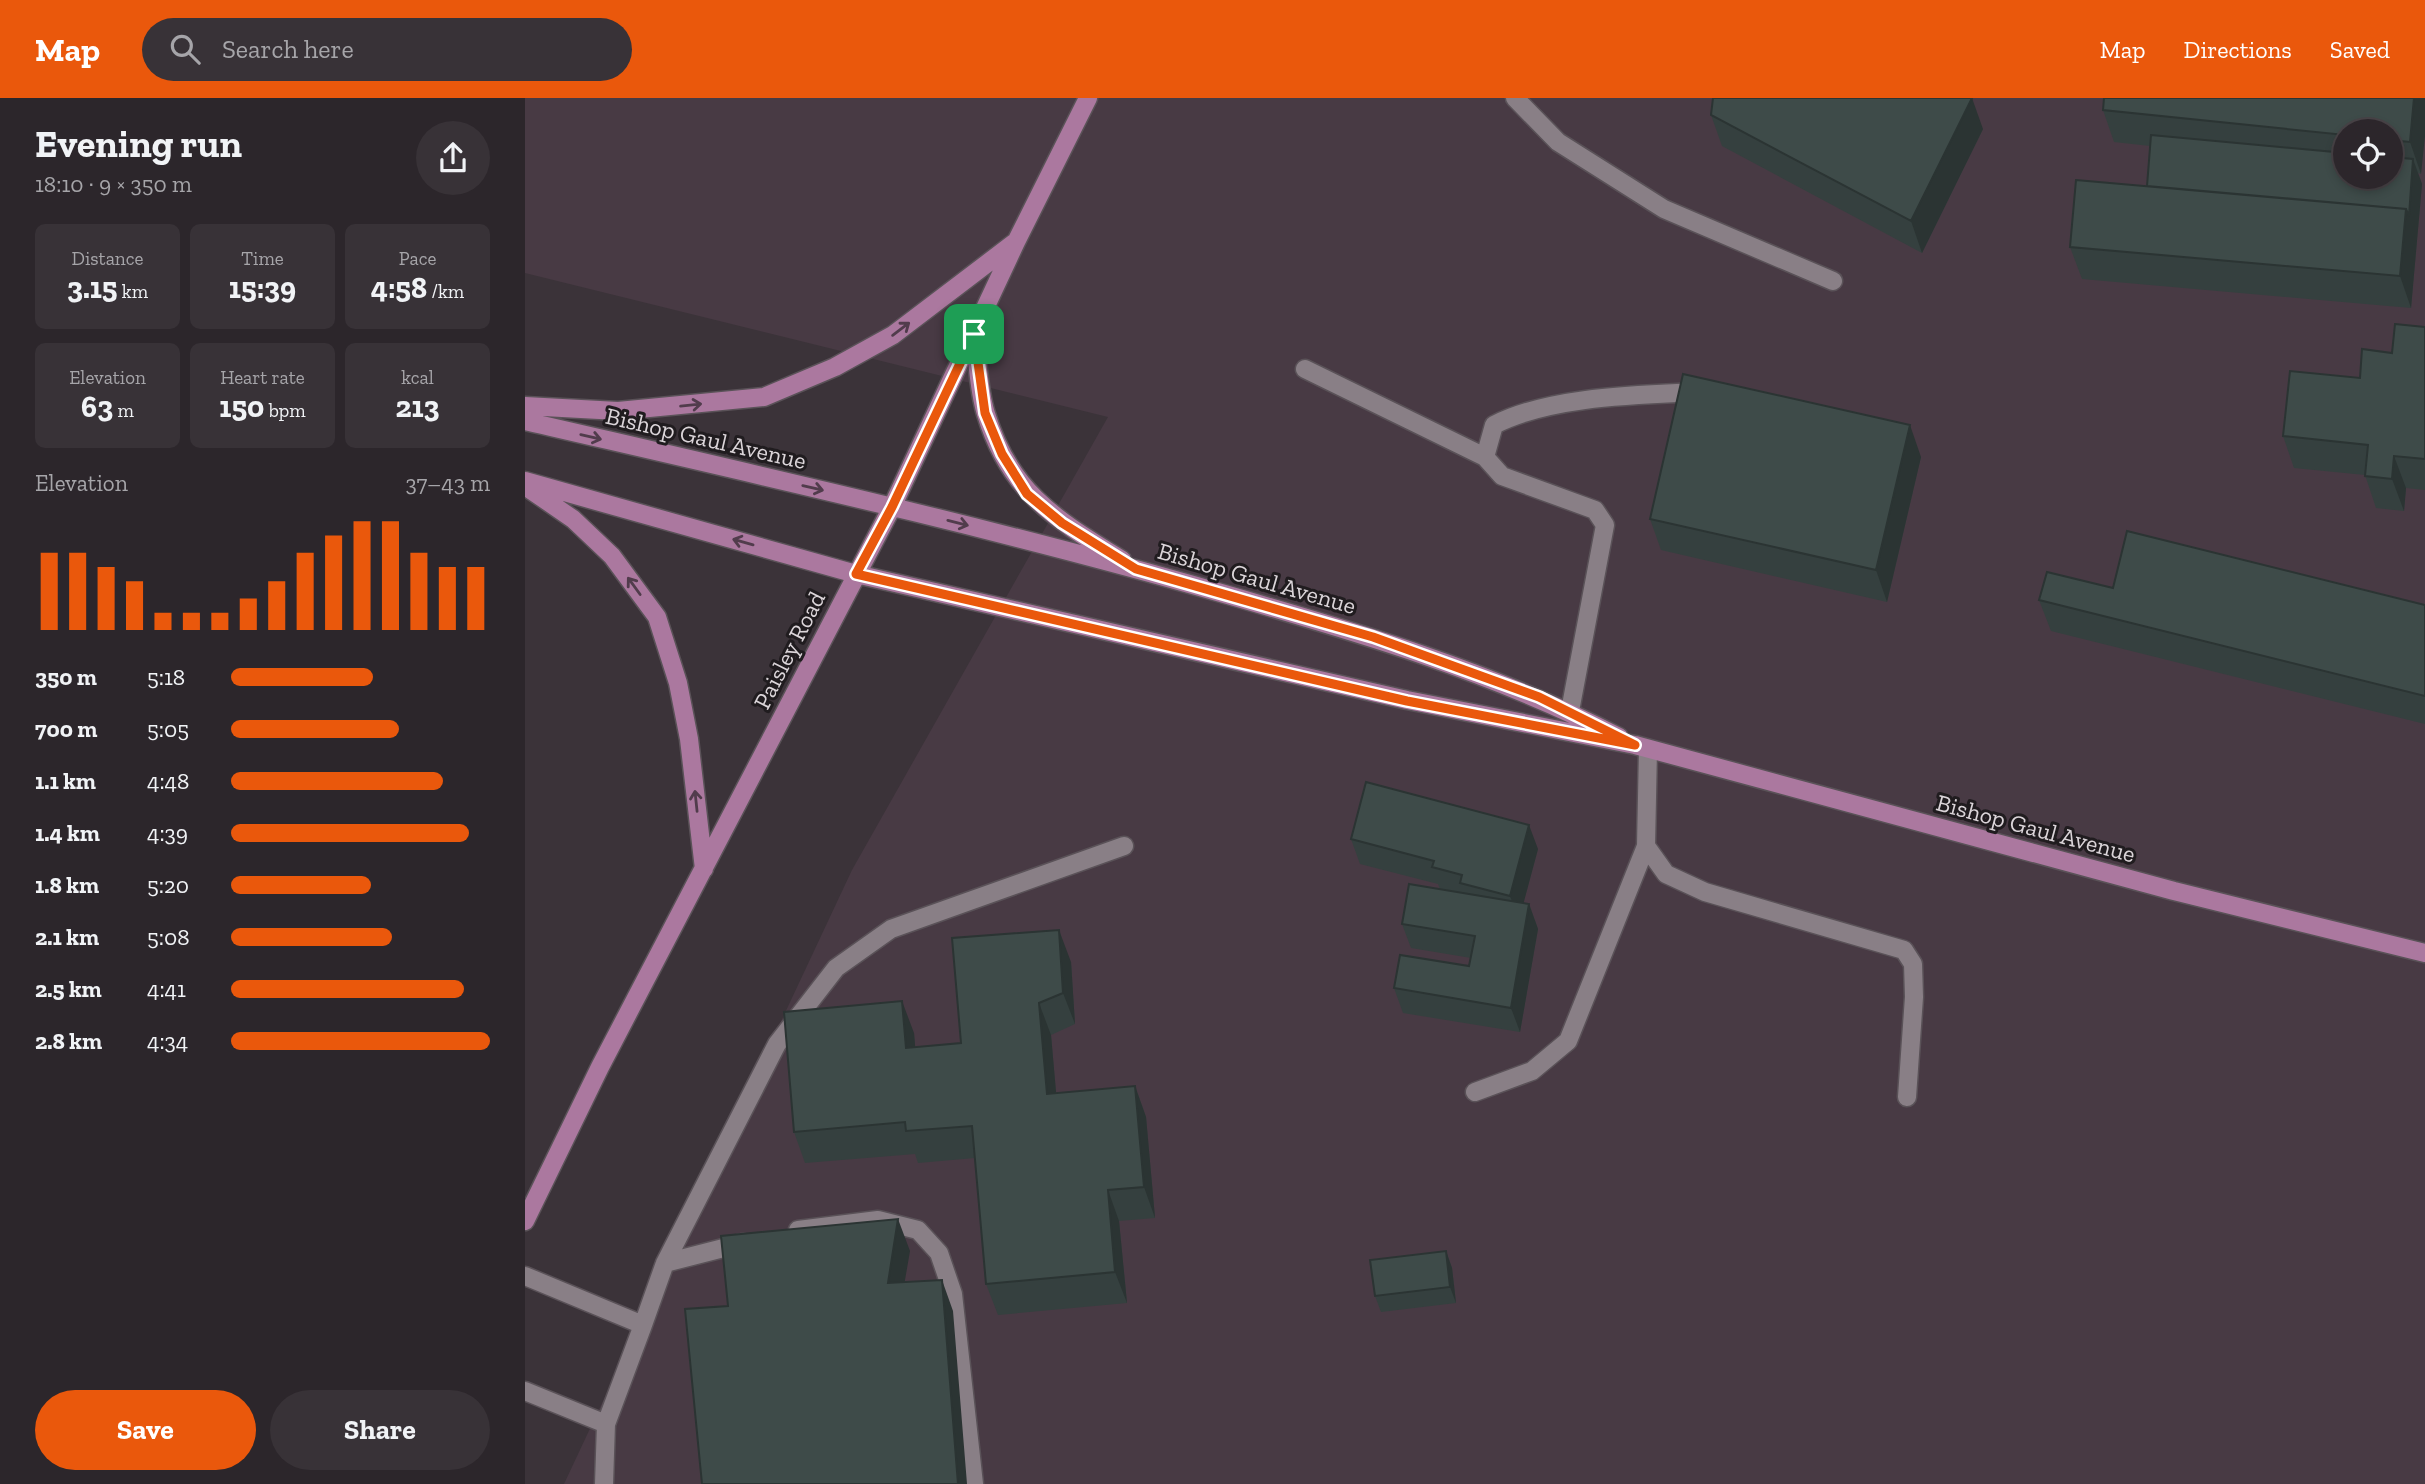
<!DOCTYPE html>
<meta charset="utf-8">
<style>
:root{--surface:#2c262b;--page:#383237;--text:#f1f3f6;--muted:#a6a5a9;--line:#484347;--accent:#ea580c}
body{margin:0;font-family:"Zilla Slab",serif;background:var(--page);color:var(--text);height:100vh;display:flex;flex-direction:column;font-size:26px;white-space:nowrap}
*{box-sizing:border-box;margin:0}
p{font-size:23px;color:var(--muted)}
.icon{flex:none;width:38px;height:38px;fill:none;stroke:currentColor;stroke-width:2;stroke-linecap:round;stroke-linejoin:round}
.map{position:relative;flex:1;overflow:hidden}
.panel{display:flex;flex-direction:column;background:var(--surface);width:525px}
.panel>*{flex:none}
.tools{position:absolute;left:1808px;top:21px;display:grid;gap:14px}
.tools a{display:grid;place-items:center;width:70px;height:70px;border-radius:50%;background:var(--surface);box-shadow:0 4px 10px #0003,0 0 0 2px var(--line);font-size:35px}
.pin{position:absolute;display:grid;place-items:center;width:60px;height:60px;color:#fff;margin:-30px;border-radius:14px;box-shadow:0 4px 10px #0006}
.round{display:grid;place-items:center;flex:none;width:74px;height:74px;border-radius:37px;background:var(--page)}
.head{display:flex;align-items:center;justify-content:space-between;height:119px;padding:0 35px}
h1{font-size:38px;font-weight:700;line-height:52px}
.stats{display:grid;grid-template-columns:repeat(3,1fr);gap:10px;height:119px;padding:7px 35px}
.stats div{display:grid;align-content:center;border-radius:10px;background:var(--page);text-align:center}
.stats b{font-size:30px;font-weight:700}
.stats small{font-size:19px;font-weight:400}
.stats p{font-size:19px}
.chart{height:196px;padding:14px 35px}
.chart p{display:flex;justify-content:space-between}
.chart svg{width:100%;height:126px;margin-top:7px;stroke:var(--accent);stroke-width:6}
.action{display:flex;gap:14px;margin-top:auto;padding:14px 35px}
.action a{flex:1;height:80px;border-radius:42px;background:var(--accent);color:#fff;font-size:28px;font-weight:700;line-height:80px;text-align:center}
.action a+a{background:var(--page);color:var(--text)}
ul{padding:0 35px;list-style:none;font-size:23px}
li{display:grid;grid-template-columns:112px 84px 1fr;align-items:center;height:52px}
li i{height:18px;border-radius:9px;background:var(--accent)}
header{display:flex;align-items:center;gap:42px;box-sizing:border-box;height:98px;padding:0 35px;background:var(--accent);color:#fff}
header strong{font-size:33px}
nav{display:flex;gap:38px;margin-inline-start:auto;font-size:24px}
.search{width:490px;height:63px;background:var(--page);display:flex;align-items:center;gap:18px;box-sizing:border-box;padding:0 24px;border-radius:38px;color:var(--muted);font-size:26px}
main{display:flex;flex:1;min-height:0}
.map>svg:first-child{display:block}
</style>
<header>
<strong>Map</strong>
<div class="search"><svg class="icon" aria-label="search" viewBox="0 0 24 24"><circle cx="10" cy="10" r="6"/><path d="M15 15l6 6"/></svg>Search here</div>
<nav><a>Map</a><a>Directions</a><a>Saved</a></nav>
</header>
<main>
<section class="panel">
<div class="head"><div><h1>Evening run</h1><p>18:10 · 9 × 350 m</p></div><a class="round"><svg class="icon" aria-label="share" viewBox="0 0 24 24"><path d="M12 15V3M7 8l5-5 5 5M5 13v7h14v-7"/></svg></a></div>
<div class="stats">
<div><p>Distance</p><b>3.15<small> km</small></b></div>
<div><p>Time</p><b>15:39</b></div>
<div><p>Pace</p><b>4:58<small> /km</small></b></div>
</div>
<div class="stats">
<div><p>Elevation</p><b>63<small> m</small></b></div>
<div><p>Heart rate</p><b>150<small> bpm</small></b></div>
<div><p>kcal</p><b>213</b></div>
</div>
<div class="chart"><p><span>Elevation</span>37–43 m</p>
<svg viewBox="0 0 160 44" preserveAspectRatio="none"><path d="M5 44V17M15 44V17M25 44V22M35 44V27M45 44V38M55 44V38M65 44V38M75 44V33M85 44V27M95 44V17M105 44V11M115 44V6M125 44V6M135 44V17M145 44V22M155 44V22"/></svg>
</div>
<ul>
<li><b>350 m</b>5:18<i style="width:55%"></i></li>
<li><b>700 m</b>5:05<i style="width:65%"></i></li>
<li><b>1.1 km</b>4:48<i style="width:82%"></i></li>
<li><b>1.4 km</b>4:39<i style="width:92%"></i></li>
<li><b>1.8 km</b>5:20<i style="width:54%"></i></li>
<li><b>2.1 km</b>5:08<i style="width:62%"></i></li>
<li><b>2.5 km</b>4:41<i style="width:90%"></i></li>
<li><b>2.8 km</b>4:34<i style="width:100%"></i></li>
</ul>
<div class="action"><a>Save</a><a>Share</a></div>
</section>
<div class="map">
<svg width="1900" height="1386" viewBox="0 0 1900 1386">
<rect width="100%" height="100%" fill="#3b3339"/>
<path fill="#483a44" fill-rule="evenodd" d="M 0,0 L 1900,0 L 1900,1386 L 39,1386 L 327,772 L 583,319 L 0,175 ZM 1820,33 L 1866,33 L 1866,79 L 1820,79 Z"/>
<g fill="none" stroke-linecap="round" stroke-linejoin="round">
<g stroke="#5a5258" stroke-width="21">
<path id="minor" d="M 990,0 L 1033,44 L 1139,111 L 1308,183
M 780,271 L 960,359 L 977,378 L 1070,412 L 1080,427 L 1045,613
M 960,359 L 969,327 C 1025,298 1113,297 1176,294
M 1123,651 L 1121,748 L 1141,776 L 1180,794 L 1379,852 L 1388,866 L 1389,899 L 1382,999
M 950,994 L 1007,973 L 1043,943 L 1121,748
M 273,1132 L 353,1122 L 393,1132 L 414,1155 L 428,1196 L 449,1386
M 140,1165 L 218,1145
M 0,1178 L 118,1227 L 140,1165 L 252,946 L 311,870 L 366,831 L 599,748
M 0,1293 L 81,1326
M 79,1386 L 81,1326 L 118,1227"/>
</g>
<g stroke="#5a5258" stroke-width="21">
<path id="major" d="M 449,236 C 453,262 453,291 461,316 C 485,395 531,421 597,462
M 0,308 L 93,313 L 239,299 L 310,269 L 368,237 L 489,145
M 0,323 C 233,377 466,429 696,495 C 832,534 968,574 1094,639
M 0,383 L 331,476 L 882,602 L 1110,647 L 1649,793 L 1900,855
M 0,388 L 48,421 L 87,458 L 132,519 L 153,585 L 164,641 L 179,771
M 0,1123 L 75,969 L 367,409 L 491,144 L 563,0"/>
</g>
<use href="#minor" stroke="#897f86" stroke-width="18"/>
<use href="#major" stroke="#ab789f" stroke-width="18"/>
</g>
<path fill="#35403f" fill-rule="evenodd" d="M 1900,0 L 1896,76 L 1893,75 L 1897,86 L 1886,210 L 1557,181 L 1545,149 L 1622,88 L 1625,48 L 1589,44 L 1578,12 ZM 1820,33 L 1866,33 L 1866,79 L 1820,79 Z
M 1186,17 L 1458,31 L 1397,155 L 1197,48 Z
M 1900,229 L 1900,392 L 1881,390 L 1879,413 L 1851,410 L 1840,377 L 1769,370 L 1758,338 L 1835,280 Z
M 1396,359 L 1362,504 L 1136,452 L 1125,421 Z
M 1588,490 L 1900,507 L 1900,626 L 1526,533 L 1514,502 Z
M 826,741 L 1013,751 L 998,806 L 1004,806 L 1013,831 L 995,934 L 878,915 L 869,890 L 944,868 L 946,860 L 886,850 L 877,826 L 915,791 L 913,786 L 835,766 Z
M 546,864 L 550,926 L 526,937 L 531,995 L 610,988 L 621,1019 L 630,1120 L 594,1123 L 602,1205 L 473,1217 L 461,1186 L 450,1060 L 393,1065 L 390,1056 L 280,1065 L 269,1034 L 389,935 L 390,949 L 436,945 Z
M 921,1153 L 927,1170 L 931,1205 L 856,1214 L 850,1198 Z"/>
<path fill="#2b3433" d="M 1447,0 L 1458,31 L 1397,155 L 1386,123 Z
M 1889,0 L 1900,0 L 1900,38 L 1896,76 L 1885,44 Z
M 1888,61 L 1897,86 L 1886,210 L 1875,178 L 1881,111 Z
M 1385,327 L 1396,359 L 1362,504 L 1351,472 Z
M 1869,358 L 1881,390 L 1879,413 L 1867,381 Z
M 1004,727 L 1013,751 L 994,822 L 985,798 Z
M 1004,806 L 1013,831 L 995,934 L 986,910 Z
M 534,832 L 546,864 L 550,926 L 538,895 Z
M 377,903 L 389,935 L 393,982 L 381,950 Z
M 514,905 L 526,937 L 534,1028 L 522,996 Z
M 610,988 L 621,1019 L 630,1120 L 619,1089 Z
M 583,1092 L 594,1123 L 602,1205 L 590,1174 Z
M 373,1121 L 385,1153 L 374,1217 L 363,1185 Z
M 921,1153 L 927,1170 L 931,1205 L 925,1189 Z
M 417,1182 L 428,1213 L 442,1386 L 433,1386 Z"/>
<path fill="#3e4b49" stroke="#2b3433" stroke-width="2" d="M 1188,0 L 1447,0 L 1386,123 L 1186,17 Z
M 1579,0 L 1889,0 L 1885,44 L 1866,42 L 1866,33 L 1820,33 L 1820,37 L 1578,12 Z
M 1626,37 L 1820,55 L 1820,79 L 1866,79 L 1866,59 L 1888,61 L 1884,118 L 1881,111 L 1622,88 Z
M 1551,82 L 1881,111 L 1875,178 L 1545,149 Z
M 1870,226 L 1900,229 L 1900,361 L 1869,358 L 1867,381 L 1840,378 L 1843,347 L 1758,338 L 1765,273 L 1835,280 L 1837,251 L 1867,255 Z
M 1158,276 L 1385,327 L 1351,472 L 1125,421 Z
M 1602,433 L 1900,507 L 1900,598 L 1514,502 L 1522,474 L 1588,490 Z
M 841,684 L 1004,727 L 985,798 L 935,785 L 937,777 L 907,769 L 909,763 L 826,741 Z
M 884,786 L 1004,806 L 986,910 L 869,890 L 875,857 L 944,868 L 950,838 L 877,826 Z
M 534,832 L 538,895 L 514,905 L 522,996 L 610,988 L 619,1089 L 583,1092 L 590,1174 L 461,1186 L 447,1028 L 381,1033 L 380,1024 L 269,1034 L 259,914 L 377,903 L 381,950 L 436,945 L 427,840 Z
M 373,1121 L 363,1185 L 417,1182 L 433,1386 L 177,1386 L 160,1211 L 203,1208 L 196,1138 Z
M 921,1153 L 925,1189 L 850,1198 L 845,1162 Z"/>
<defs><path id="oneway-shaft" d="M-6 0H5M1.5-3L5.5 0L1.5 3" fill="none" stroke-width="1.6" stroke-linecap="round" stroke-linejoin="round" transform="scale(1.75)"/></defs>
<g stroke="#513c4c">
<use href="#oneway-shaft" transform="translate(376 231) rotate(-37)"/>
<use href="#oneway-shaft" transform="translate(166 307) rotate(-6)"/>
<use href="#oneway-shaft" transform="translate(66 339) rotate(13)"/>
<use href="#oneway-shaft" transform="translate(288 390) rotate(13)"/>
<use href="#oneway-shaft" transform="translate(433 425) rotate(14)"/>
<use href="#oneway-shaft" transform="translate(218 444) rotate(-164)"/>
<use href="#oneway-shaft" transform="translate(109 488) rotate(-126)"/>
<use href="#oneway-shaft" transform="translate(171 703) rotate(-96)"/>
</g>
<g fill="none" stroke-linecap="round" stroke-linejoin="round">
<g stroke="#fff" stroke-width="14">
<path id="route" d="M 449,236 L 460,315 L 477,356 L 502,396 L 537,425 L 611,471 L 848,539 L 1014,599 L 1110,647 L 882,603 L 331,476 L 367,409 Z"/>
</g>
<use href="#route" stroke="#ea580c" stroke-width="9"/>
</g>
<g text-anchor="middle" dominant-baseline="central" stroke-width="6" stroke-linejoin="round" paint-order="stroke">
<g font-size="24" fill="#dbd5d9" stroke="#201c1f">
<text transform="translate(181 340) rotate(13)">Bishop Gaul Avenue</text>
<text transform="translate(732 480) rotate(16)">Bishop Gaul Avenue</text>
<text transform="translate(264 552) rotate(-63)">Paisley Road</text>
<text transform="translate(1511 730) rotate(15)">Bishop Gaul Avenue</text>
</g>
</g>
</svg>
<div class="tools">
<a><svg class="icon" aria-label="locate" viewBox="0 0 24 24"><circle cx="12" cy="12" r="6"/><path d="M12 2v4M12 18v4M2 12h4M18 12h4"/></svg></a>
</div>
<div class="pin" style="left:449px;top:236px;background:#1e9e55"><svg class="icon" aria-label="arrive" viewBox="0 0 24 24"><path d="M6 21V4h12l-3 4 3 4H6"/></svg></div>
</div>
</main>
